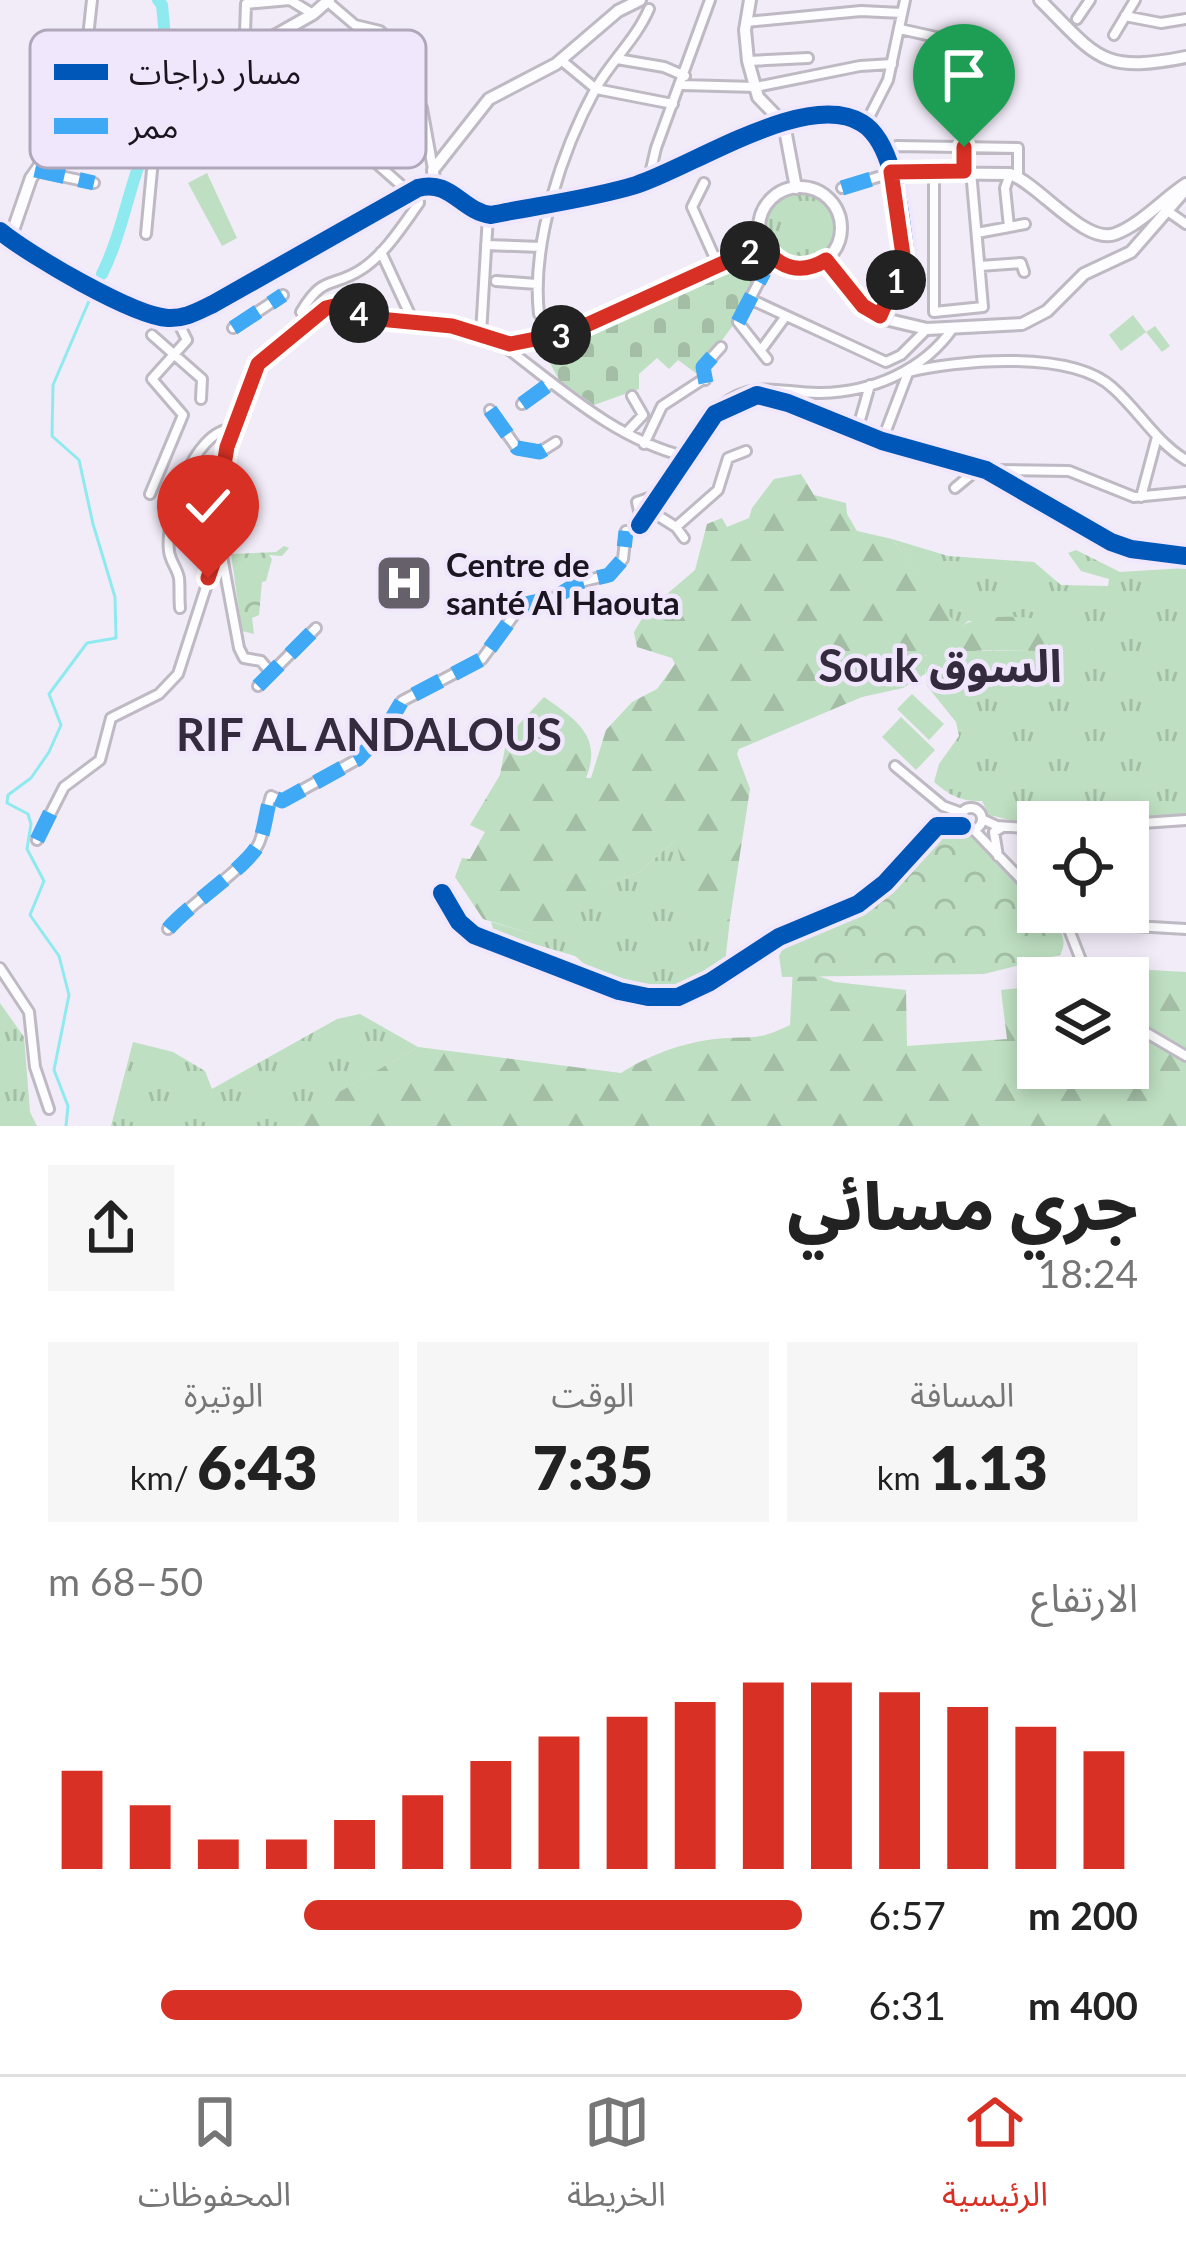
<!DOCTYPE html>
<html lang="ar">
<meta charset="utf-8">
<style>
:root{--surface:#fff;--page:#f6f6f6;--text:#222;--muted:#767676;--line:#e0e0e0;--accent:#d93025}
body{margin:0;font-family:Lato,"Noto Sans Arabic",sans-serif;background:var(--page);color:var(--text);direction:rtl;height:100vh;display:flex;flex-direction:column;font-size:45px;white-space:nowrap}
*{box-sizing:border-box;margin:0}
p{font-size:39px;color:var(--muted)}
.icon{flex:none;width:66px;height:66px;fill:none;stroke:currentColor;stroke-width:2;stroke-linecap:round;stroke-linejoin:round}
.map{position:relative;height:1126px;overflow:hidden;direction:ltr}
.drawer{display:flex;flex-direction:column;background:var(--surface);flex:1}
.drawer>*{flex:none}
.fabs{position:absolute;left:1017px;top:801px;display:grid;gap:24px}
.fabs a{display:grid;place-items:center;width:132px;height:132px;border-radius:0px;background:var(--surface);box-shadow:0 6px 18px #0003;font-size:60px}
.pin{position:absolute;display:grid;place-items:center;width:102px;height:102px;color:#fff;margin:-123px -51px;border-radius:50% 50% 50% 0;rotate:-45deg;box-shadow:0 0 12px #0007}
.pin .icon{rotate:45deg}
.km{position:absolute;width:60px;height:60px;margin:-30px;border-radius:50%;background:#222;color:#fff;font-size:33px;line-height:60px;text-align:center}
.round{display:grid;place-items:center;flex:none;width:126px;height:126px;border-radius:0px;background:var(--page)}
.headline{display:flex;align-items:center;justify-content:space-between;height:204px;padding:0 48px}
h1{font-size:66px;font-weight:800;line-height:90px}
.stats{display:grid;grid-template-columns:repeat(3,1fr);gap:18px;height:204px;padding:12px 48px}
.stats div{display:grid;align-content:center;border-radius:0px;background:var(--page);text-align:center}
.stats b{font-size:60px;font-weight:800}
.stats small{font-size:33px;font-weight:400}
.stats p{font-size:33px}
.chart{height:336px;padding:24px 48px}
.chart p{display:flex;justify-content:space-between}
.chart svg{width:100%;height:216px;margin-top:12px;stroke:var(--accent);stroke-width:6}
ul{padding:0 48px;list-style:none;font-size:39px}
li{display:grid;grid-template-columns:192px 144px 1fr;align-items:center;height:90px}
li i{height:30px;border-radius:15px;background:var(--accent)}
.dock{display:flex;justify-content:space-around;align-items:center;height:168px;border-top:3px solid var(--line);background:var(--surface);font-size:33px;color:var(--muted)}
.dock a{display:grid;justify-items:center;gap:6px}
.dock .current{color:var(--accent)}
.map>svg:first-child{display:block}
</style>
<div class="map">
<svg width="1186" height="1126" viewBox="0 0 1186 1126">
<defs>
<pattern id="grass-tufts" width="24" height="20" patternUnits="userSpaceOnUse" patternTransform="scale(3)"><rect width="24" height="20" fill="#bedfc1"/><path d="M3 7l-1-3M5 7V3M7 7l1-3M15 17l-1-3M17 17v-4M19 17l1-3" fill="none" stroke="#a3bea5"/></pattern>
<pattern id="forest-firs" width="22" height="20" patternUnits="userSpaceOnUse" patternTransform="scale(3)"><rect width="22" height="20" fill="#bedfc1"/><path d="M5 1l3.5 6h-7zM16 11l3.5 6h-7z" fill="#a3bea5"/></pattern>
<pattern id="cemetery-stones" width="16" height="16" patternUnits="userSpaceOnUse" patternTransform="scale(3)"><rect width="16" height="16" fill="#bedfc1"/><path d="M2 7V4a2 2 0 0 1 4 0v3zM10 15v-3a2 2 0 0 1 4 0v3z" fill="#a3bea5"/></pattern>
<pattern id="park-crowns" width="20" height="18" patternUnits="userSpaceOnUse" patternTransform="scale(3)"><rect width="20" height="18" fill="#bedfc1"/><path d="M2 6a3 3 0 1 1 6 0M12 15a3 3 0 1 1 6 0" fill="none" stroke="#a3bea5"/></pattern>
</defs>
<rect width="100%" height="100%" fill="#f2ecf8"/>
<path fill="url(#grass-tufts)" d="M763 228a37 37 0 1 1 74 0a37 37 0 1 1-74 0Z
M 892,539 L 948,556 L 1034,562 L 1061,585 L 1108,586 L 1109,579 L 1081,571 L 1068,553 L 1076,550 L 1120,572 L 1186,568 L 1186,814 L 1038,822 L 1035,826 L 989,815 L 982,801 C 961,802 949,795 934,782 L 939,764 L 959,736 L 956,722 L 927,686 L 924,656 L 939,651 L 1093,650 L 1062,625 L 968,621 L 959,629 Z
M 677,839 L 696,922 L 730,919 L 725,963 L 703,977 L 670,989 L 628,985 L 605,981 L 575,956 L 494,932 L 491,922 L 532,934 L 577,896 L 639,872 Z
M 0,1003 L 24,1037 L 30,1112 L 37,1126 L 0,1126 Z
M 360,1014 L 418,1047 L 300,1115 L 301,1126 L 111,1126 L 133,1042 L 173,1052 L 205,1071 L 212,1089 L 337,1019 Z"/>
<path fill="url(#forest-firs)" d="M 801,474 L 814,495 L 846,503 L 847,514 L 857,531 L 892,539 L 959,628 C 978,612 1042,615 1064,626 C 1075,631 1086,644 1095,652 L 986,650 L 925,655 L 925,674 L 903,688 L 862,697 L 739,749 L 737,754 L 750,789 L 730,919 L 696,923 L 676,840 L 639,872 L 578,896 L 565,927 L 532,934 L 483,919 L 455,877 L 462,858 L 470,859 L 485,832 L 470,825 L 500,775 L 507,737 L 544,697 C 576,720 603,736 586,778 L 591,778 L 606,730 L 632,702 L 657,689 L 675,664 L 672,658 L 637,647 L 634,632 L 646,612 L 695,570 L 707,524 L 722,518 L 727,527 L 749,518 L 752,508 L 774,479 Z
M 793,967 L 835,982 L 906,990 L 907,1046 L 1007,1039 L 1001,990 L 1038,986 L 1038,1068 L 1128,1068 L 1128,978 L 1081,978 L 1114,968 L 1186,972 L 1186,1126 L 301,1126 L 299,1115 L 418,1047 L 621,1073 C 652,1053 690,1040 727,1038 C 759,1037 760,1039 790,1025 Z"/>
<path fill="url(#cemetery-stones)" d="M 759,258 L 766,266 L 737,320 L 697,374 L 678,360 L 669,369 L 657,358 L 639,374 L 639,389 L 594,405 L 559,380 L 550,363 L 556,348 Z"/>
<path fill="url(#park-crowns)" d="M 284,546 L 289,548 L 282,556 L 269,555 L 272,559 L 266,581 L 262,582 L 259,615 L 252,618 L 254,634 L 242,631 L 231,554 L 276,552 Z
M 946,828 L 972,835 L 1038,905 L 1038,912 L 1045,912 C 1057,925 1070,937 1060,955 L 984,974 L 782,977 L 779,956 L 785,944 L 855,915 L 904,874 Z"/>
<path fill="#bedfc1" d="M 207,173 L 237,238 L 222,246 L 188,183 Z
M 1133,315 L 1146,332 L 1155,326 L 1170,346 L 1162,352 L 1146,332 L 1121,351 L 1109,335 Z
M 912,694 L 944,724 L 929,740 L 897,709 Z
M 901,717 L 935,750 L 916,770 L 882,737 Z"/>
<g fill="none" stroke-linecap="round" stroke-linejoin="round">
<path stroke="#8feaef" stroke-width="3" d="M 66,1126 L 68,1106 L 54,1070 L 69,995 L 59,956 L 30,915 L 44,881 L 27,849 L 31,824 L 28,814 L 7,803 L 8,795 L 31,778 L 49,752 L 61,725 L 49,694 L 87,643 L 116,638 L 115,597 L 93,524 L 79,460 L 52,436 L 53,385 L 92,294"/>
<path stroke="#8feaef" stroke-width="12" d="M 150,142 C 169,101 167,50 162,5 L 158,0
M 102,274 C 120,238 127,197 141,159"/>
<g stroke="#beb9c3" stroke-width="14">
<path id="street" d="M 92,0 L 83,83 L 107,150
M 328,2 L 355,25 L 380,31 L 388,39 L 398,69 L 422,108 L 433,169
M 246,4 L 290,0 L 313,14
M 246,4 L 245,33 L 253,48
M 1125,16 L 1161,23 L 1186,19
M 1077,19 L 1090,0
M 746,22 L 861,11 L 902,13
M 900,29 L 945,39
M 1114,35 L 1135,0
M 617,59 L 664,67 L 685,76
M 561,60 L 596,89 L 673,104
M 748,61 L 808,58
M 368,78 L 382,87 L 407,82
M 682,85 L 756,87 L 860,66 L 892,64
M 865,125 L 888,80 L 905,0
M 350,140 L 410,193
M 964,147 L 964,171
M 885,151 L 897,146 L 1018,148 L 1018,177
M 370,158 L 402,119 L 422,108
M 36,171 L 94,183
M 934,173 L 934,312 L 983,307 L 971,171
M 649,178 L 656,148 L 710,0
M 704,183 L 692,207 L 718,265
M 842,188 L 891,173 L 904,263 L 880,315
M 1169,212 L 1186,224
M 1009,227 L 1005,188 L 1010,174
M 977,233 L 1025,224
M 146,234 L 154,149
M 486,245 L 541,247
M 381,252 L 413,321
M 980,266 L 1021,263 L 1024,272
M 764,272 L 738,322 L 767,359
M 496,281 L 537,284
M 750,299 L 886,362 L 901,355 L 927,329
M 301,312 C 324,273 332,289 362,269 C 385,254 403,225 419,203 L 418,188
M 539,314 C 531,243 562,150 596,88 C 612,60 636,39 649,9
M 233,328 L 283,295
M 481,334 L 488,215
M 152,335 L 202,379 L 201,399
M 504,346 C 560,388 615,439 684,456
M 761,350 L 786,316
M 904,373 C 956,360 1071,349 1113,388 C 1139,411 1156,442 1186,460
M 705,380 L 703,367 L 721,347
M 522,404 L 551,383
M 721,406 C 754,378 782,394 821,393 C 872,392 923,371 953,328
M 490,410 L 517,448 L 540,452 L 556,442
M 860,420 L 870,385
M 887,428 L 908,373
M 626,433 L 643,415 L 632,396
M 644,444 L 662,406 L 705,378
M 990,470 L 1069,471 L 1134,497 L 1186,492
M 955,488 L 978,469
M 150,494 L 183,415 L 152,379 L 187,340 L 176,318
M 1141,497 L 1157,437
M 649,510 L 676,527 L 684,538
M 647,513 L 639,511 L 637,502 L 658,495
M 640,525 L 715,414 L 757,395 L 788,403 L 882,441 L 986,470 L 1111,542 L 1131,549 L 1186,556
M 676,527 L 718,490 L 728,458 L 746,451
M 180,608 C 179,598 180,588 179,578 C 177,568 170,561 169,551 C 165,517 193,430 232,429
M 271,673 L 261,661 L 244,658 L 239,648 L 216,524 L 230,434 L 258,363 L 267,355 L 326,308 L 335,306 L 379,319 L 452,326 L 510,344 L 571,332 L 763,245
M 258,686 L 316,628
M 895,766 L 943,806 L 962,813
M960 819a11 11 0 1 1 22 0a11 11 0 1 1-22 0Z
M 982,819 L 997,826 L 1038,829
M 1128,824 L 1186,820
M 974,830 L 1038,897
M 37,840 L 64,787 L 100,760 L 111,718 L 159,694 L 178,674 L 218,550
M 998,856 L 994,832 L 1001,828
M 442,893 L 459,922 L 474,935 L 619,991 L 648,997 L 678,997 L 710,982 L 779,937 L 858,904 L 885,883 L 937,826 L 962,826
M 1054,912 L 1066,922 L 1088,978
M 1066,922 L 1186,929
M 168,929 C 189,904 249,866 259,843 C 265,829 266,811 271,796 L 282,801 L 358,759 L 385,730 L 402,701 L 482,659 L 517,611 L 529,603 L 554,598 L 580,582 L 609,575 L 623,559 L 626,531
M 0,968 L 29,1012 L 35,1067 L 49,1109
M 1128,1022 L 1186,1056"/>
</g>
<g stroke="#beb9c3" stroke-width="16">
<path id="secondary" d="M 750,0 L 745,30 L 748,61 L 758,97 L 784,124 L 796,188
M 1040,0 C 1097,57 1101,74 1186,57
M 434,184 L 433,170 L 489,99 L 556,64 L 618,11 L 640,0
M759 228a41 41 0 1 1 82 0a41 41 0 1 1-82 0Z
M 0,231 C 29,255 133,316 168,318 C 185,319 198,311 213,304 L 418,188 L 434,184 L 488,215 C 539,206 592,200 641,183 C 691,165 782,111 831,113 C 865,114 886,142 891,173 L 1010,174 C 1039,184 1085,245 1115,234 C 1140,225 1163,199 1186,184
M 10,239 L 31,178 L 43,161 L 59,153 L 154,149 L 176,141 L 194,125 L 253,48 L 313,14 L 329,0
M 826,260 L 863,306 L 889,320 L 927,329 L 1022,324 L 1047,311 L 1084,274 L 1131,252 L 1186,189"/>
</g>
<use href="#street" stroke="#fdfcfe" stroke-width="8"/>
<use href="#secondary" stroke="#fdfcfe" stroke-width="10"/>
<path stroke="#3fa9f5" stroke-width="15" stroke-dasharray="30 15" stroke-linecap="butt" d="M 35,170 L 94,183
M 842,188 L 891,173
M 738,322 L 764,272
M 233,328 L 283,295
M 706,383 L 703,367 L 721,347
M 522,404 L 551,383
M 490,410 L 517,448 L 540,452 L 556,442
M 258,686 L 316,628
M 37,840 L 54,805
M 168,929 C 189,904 249,866 259,843 C 265,829 266,811 271,796 L 282,801 L 358,759 L 385,730 L 402,701 L 482,659 L 517,611 L 529,603 L 554,598 L 580,582 L 609,575 L 623,559 L 626,531"/>
<g stroke="#f1e7fd" stroke-width="26">
<path id="cycleway" d="M 0,231 C 29,255 133,316 168,318 C 185,319 198,311 213,304 L 418,188 C 451,179 461,211 491,215 C 540,205 590,199 636,185 C 692,167 807,89 862,123 C 895,143 900,214 905,250 L 904,263 L 880,316
M 640,525 L 715,414 L 757,395 L 788,403 L 882,441 L 986,470 L 1111,542 L 1131,549 L 1186,556
M 442,893 L 459,922 L 474,935 L 619,991 L 648,997 L 678,997 L 710,982 L 779,937 L 858,904 L 885,883 L 937,826 L 962,826"/>
</g>
<use href="#cycleway" stroke="#0057b8" stroke-width="18"/>
</g>
<g fill="none" stroke-linecap="round" stroke-linejoin="round">
<g stroke="#fff" stroke-width="24">
<path id="route" d="M 208,578 L 218,549 L 219,494 L 227,447 L 258,364 L 326,308 L 334,306 L 379,319 L 452,326 L 510,344 L 571,332 L 763,245 C 779,269 801,275 826,260 L 863,306 L 880,316 L 904,262 L 891,172 L 964,171 L 964,147"/>
</g>
<use href="#route" stroke="#d93025" stroke-width="15"/>
</g>
<defs>
<g id="hospital-square" transform="scale(3)"><rect x="-9" y="-9" width="18" height="18" rx="4" fill="#66606b" stroke="#f1e7fd"/><path d="M-5-5h3v3.5h4V-5h3V5h-3V1.5h-4V5h-3Z" fill="#fff"/></g>
</defs>
<g fill-rule="evenodd">
<use href="#hospital-square" x="404" y="583"/>
</g>
<g text-anchor="middle" dominant-baseline="central" stroke-width="9" stroke-linejoin="round" paint-order="stroke">
<g font-size="33" font-weight="bold" fill="#1a151f" stroke="#f1e7fd" text-anchor="start">
<text x="446" y="564">Centre de<tspan x="446" dy="38">santé Al Haouta</tspan></text>
</g>
<g font-size="45" font-weight="bold" fill="#342b3f" stroke="#f1e7fd">
<text x="940" y="665">Souk السوق</text>
<text x="369" y="734">RIF AL ANDALOUS</text>
</g>
</g>
<rect x="30" y="30" width="396" height="138" rx="18" fill="#f1e7fd" stroke="#b0a8ba" stroke-width="3"/>
<rect x="54" y="64" width="54" height="16" fill="#0057b8"/>
<rect x="54" y="118" width="54" height="16" fill="#3fa9f5"/>
<g font-size="33" fill="#1a151f">
<text x="129" y="84">مسار دراجات</text>
<text x="129" y="138">ممر</text>
</g>
</svg>
<div class="fabs">
<a><svg class="icon" aria-label="locate" viewBox="0 0 24 24"><circle cx="12" cy="12" r="6"/><path d="M12 2v4M12 18v4M2 12h4M18 12h4"/></svg></a>
<a><svg class="icon" aria-label="layers" viewBox="0 0 24 24"><path d="M12 4l9 5-9 5-9-5zM3 14l9 5 9-5"/></svg></a>
</div>
<div class="pin" style="left:964px;top:147px;background:#1e9e55"><svg class="icon" aria-label="arrive" viewBox="0 0 24 24"><path d="M6 21V4h12l-3 4 3 4H6"/></svg></div>
<div class="pin" style="left:208px;top:578px;background:#d93025"><svg class="icon" aria-label="check" viewBox="0 0 24 24"><path d="M5 12l5 5 9-10"/></svg></div>
<b class="km" style="left:896px;top:280px">1</b>
<b class="km" style="left:750px;top:251px">2</b>
<b class="km" style="left:561px;top:335px">3</b>
<b class="km" style="left:359px;top:313px">4</b>
</div>
<section class="drawer">
<div class="headline"><div><h1>جري مسائي</h1><p>18:24</p></div><a class="round"><svg class="icon" aria-label="share" viewBox="0 0 24 24"><path d="M12 15V3M7 8l5-5 5 5M5 13v7h14v-7"/></svg></a></div>
<div class="stats">
<div><p>المسافة</p><b>1.13<small> km</small></b></div>
<div><p>الوقت</p><b>7:35</b></div>
<div><p>الوتيرة</p><b>6:43<small> /km</small></b></div>
</div>
<div class="chart"><p><span>الارتفاع</span>50–68 m</p>
<svg viewBox="0 0 160 44" preserveAspectRatio="none"><path d="M5 44V24M15 44V31M25 44V38M35 44V38M45 44V34M55 44V29M65 44V22M75 44V17M85 44V13M95 44V10M105 44V6M115 44V6M125 44V8M135 44V11M145 44V15M155 44V20"/></svg>
</div>
<ul>
<li><b>200 m</b>6:57<i style="width:66%"></i></li>
<li><b>400 m</b>6:31<i style="width:85%"></i></li>
</ul>
</section>
<nav class="dock">
<a class="current"><svg class="icon" aria-label="home" viewBox="0 0 24 24"><path d="M3 11l9-7 9 7M6 9v11h12V9"/></svg>الرئيسية</a>
<a><svg class="icon" aria-label="map" viewBox="0 0 24 24"><path d="M3 6l6-2 6 2 6-2v14l-6 2-6-2-6 2zM9 4v14M15 6v14"/></svg>الخريطة</a>
<a><svg class="icon" aria-label="saved" viewBox="0 0 24 24"><path d="M7 4h10v16l-5-4-5 4z"/></svg>المحفوظات</a>
</nav>
